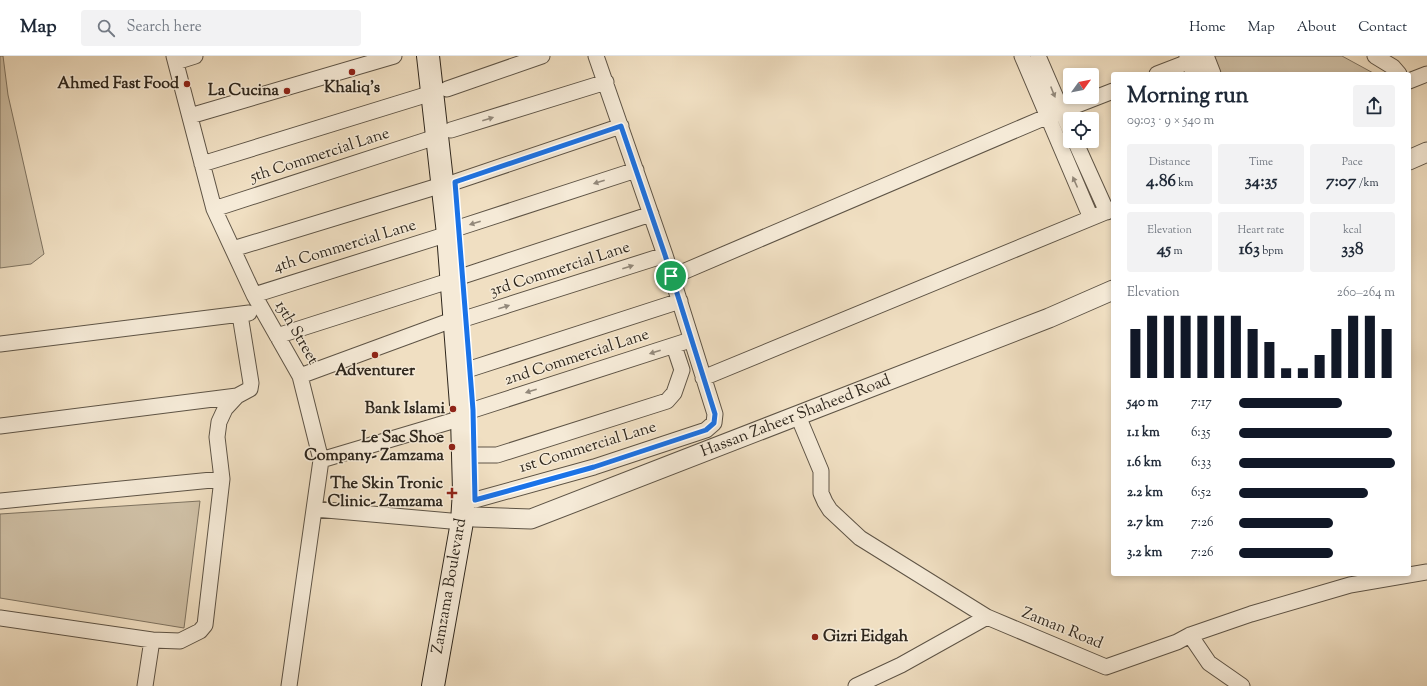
<!DOCTYPE html>
<meta charset="utf-8">
<style>
:root{--surface:#fff;--page:#f2f2f3;--text:#1f2937;--muted:#747a83;--line:#e0e1e3;--accent:#111827}
body{margin:0;font-family:"Sorts Mill Goudy",serif;background:var(--page);color:var(--text);height:100vh;display:flex;flex-direction:column;font-size:15px;white-space:nowrap}
*{box-sizing:border-box;margin:0}
p{font-size:13px;color:var(--muted)}
.icon{flex:none;width:22px;height:22px;fill:none;stroke:currentColor;stroke-width:2;stroke-linecap:round;stroke-linejoin:round}
.map{position:relative;flex:1;overflow:hidden}
.panel{position:absolute;left:1111px;top:16px;width:300px;height:504px;display:flex;flex-direction:column;background:var(--surface);border-radius:4px;box-shadow:0 2px 6px #0003}
.panel>*{flex:none}
.needle{width:26px;rotate:57deg}
.tools{position:absolute;left:1063px;top:12px;display:grid;gap:8px}
.tools a{display:grid;place-items:center;width:36px;height:36px;border-radius:4px;background:var(--surface);box-shadow:0 2px 6px #0003;font-size:20px}
.pin{position:absolute;display:grid;place-items:center;width:34px;height:34px;color:#fff;margin:-17px;border:2px solid #fff;border-radius:50%;box-shadow:0 1px 4px #0007}
.round{display:grid;place-items:center;flex:none;width:42px;height:42px;border-radius:4px;background:var(--page)}
.headline{display:flex;align-items:center;justify-content:space-between;height:68px;padding:0 16px}
h1{font-size:22px;font-weight:800;line-height:30px}
.figures{display:grid;grid-template-columns:repeat(3,1fr);gap:6px;height:68px;padding:4px 16px}
.figures div{display:grid;align-content:center;border-radius:4px;background:var(--page);text-align:center}
.figures b{font-size:17px;font-weight:800}
.figures small{font-size:11px;font-weight:400}
.figures p{font-size:11px}
.chart{height:112px;padding:8px 16px}
.chart p{display:flex;justify-content:space-between}
.chart svg{width:100%;height:72px;margin-top:4px;stroke:var(--accent);stroke-width:6}
ul{padding:0 16px;list-style:none;font-size:13px}
li{display:grid;grid-template-columns:64px 48px 1fr;align-items:center;height:30px}
li i{height:10px;border-radius:5px;background:var(--accent)}
header{display:flex;align-items:center;gap:24px;box-sizing:border-box;height:56px;padding:0 20px;background:var(--surface);border-bottom:1px solid var(--line)}
header strong{font-size:19px}
nav{display:flex;gap:22px;margin-inline-start:auto;font-size:14px}
.search{width:280px;height:36px;background:var(--page);display:flex;align-items:center;gap:10px;box-sizing:border-box;padding:0 14px;border-radius:4px;color:var(--muted);font-size:15px}
.map>svg:first-child{display:block}
</style>
<header>
<strong>Map</strong>
<div class="search"><svg class="icon" aria-label="search" viewBox="0 0 24 24"><circle cx="10" cy="10" r="6"/><path d="M15 15l6 6"/></svg>Search here</div>
<nav><a>Home</a><a>Map</a><a>About</a><a>Contact</a></nav>
</header>
<div class="map">
<svg width="1427" height="630" viewBox="0 0 1427 630">
<rect width="100%" height="100%" fill="#f0dfc2"/>
<filter id="stains"><feTurbulence type="fractalNoise" baseFrequency=".005" numOctaves="4"/><feColorMatrix values="0 0 0 0 .2 0 0 0 0 .09 0 0 0 0 .02 0 0 0 .5 -.17"/></filter>
<radialGradient id="worn" r=".72"><stop offset=".6" stop-color="#630" stop-opacity="0"/><stop offset="1" stop-color="#630" stop-opacity=".3"/></radialGradient>
<path fill="#cfc0a6" stroke="#7e7361" d="M 0,0 L 3,0 L 8,39 L 44,198 L 31,208 L 0,212 Z
M 1213,0 L 1342,0 L 1375,18 L 1220,18 Z
M 200,445 L 184,572 L 0,542 L 0,458 Z"/>
<g fill="none" stroke-linecap="round" stroke-linejoin="round">
<g stroke="#5e5446" stroke-width="17">
<path id="minor" d="M 174,0 L 214,153 L 254,239 L 300,320 L 321,404 L 289,630
M 1022,0 L 1091,162
M 1038,0 L 1070,74
M 1375,0 L 1393,11 L 1399,18
M 176,6 L 195,0
M 1157,18 L 1201,1
M 1409,25 L 1427,18
M 447,33 L 542,0
M 190,60 L 394,0
M 451,74 L 606,26
M 1075,85 L 1107,156
M 202,108 L 432,37
M 455,126 L 621,70
M 214,153 L 436,81
M 458,172 L 636,114
M 233,193 L 442,129
M 463,220 L 651,158
M 671,221 L 1046,61 L 1113,35
M 254,239 L 448,178
M 467,262 L 665,199
M 277,280 L 452,224
M 0,288 L 249,257
M 470,313 L 680,245
M 300,320 L 455,263
M 703,322 L 1113,153
M 473,354 L 684,286
M 798,360 L 821,415 L 821,437 L 825,446 L 830,454 L 860,482 L 987,561 L 1106,611 L 1177,586 L 1190,579 L 1251,558 L 1350,529 L 1427,516
M 0,370 L 237,340
M 474,399 L 497,399 L 667,345 L 674,337 L 682,314 L 674,290
M 321,404 L 462,362
M 475,444 L 594,411 L 706,374 L 714,367 L 715,358 L 665,199 L 596,0
M 0,445 L 222,423
M 315,453 L 462,466
M 0,562 L 152,584 L 180,585 L 200,575 L 205,569 L 222,423 L 217,381 L 219,366 L 225,353 L 237,340 L 250,333 L 251,327 L 240,259
M 1190,579 L 1209,607 L 1242,630
M 145,630 L 152,584
M 856,630 L 901,609 L 987,561"/>
</g>
<g stroke="#5e5446" stroke-width="21">
<g id="tertiary">
<path d="M 1189,0 L 1196,18"/>
<path d="M 1204,0 L 1211,18"/>
<path d="M 1409,104 L 1427,96"/>
<path id="s1" d="M 474,461 L 531,463 L 1049,262 L 1113,234"/>
</g>
</g>
<g stroke="#2e261c" stroke-width="24">
<path id="secondary" d="M 428,0 L 448,178 L 462,362 L 464,435 L 462,466 L 433,630"/>
</g>
<use href="#minor" stroke="#f5ead7" stroke-width="15"/>
<use href="#tertiary" stroke="#f5ead7" stroke-width="19"/>
<use href="#secondary" stroke="#f5ead7" stroke-width="22"/>
</g>
<defs><path id="oneway-solid" d="M-6-.8H1V-3.2L6.5 0L1 3.2V.8H-6Z"/></defs>
<g fill="#92887a">
<use href="#oneway-solid" transform="translate(1053 36) rotate(68)"/>
<use href="#oneway-solid" transform="translate(488 63) rotate(-17)"/>
<use href="#oneway-solid" transform="translate(599 126) rotate(162)"/>
<use href="#oneway-solid" transform="translate(1075 126) rotate(-114)"/>
<use href="#oneway-solid" transform="translate(475 167) rotate(162)"/>
<use href="#oneway-solid" transform="translate(628 211) rotate(-18)"/>
<use href="#oneway-solid" transform="translate(504 251) rotate(-18)"/>
<use href="#oneway-solid" transform="translate(655 296) rotate(162)"/>
<use href="#oneway-solid" transform="translate(531 335) rotate(162)"/>
</g>
<g fill="none" stroke-linecap="round" stroke-linejoin="round">
<g stroke="#fff" stroke-width="8">
<path id="route" d="M 621,70 L 665,199 L 715,358 L 714,367 L 706,374 L 594,411 L 475,444 L 473,354 L 455,126 Z"/>
</g>
<use href="#route" stroke="#1a73e8" stroke-width="5"/>
</g>
<g fill="#8f2418" stroke="#f5ead7" stroke-width="1.5">
<circle cx="352" cy="16" r="4"/>
<circle cx="187" cy="28" r="4"/>
<circle cx="287" cy="35" r="4"/>
<circle cx="375" cy="299" r="4"/>
<circle cx="453" cy="353" r="4"/>
<circle cx="452" cy="391" r="4"/>
<path d="M450 431h4v4h4v4h-4v4h-4v-4h-4v-4h4z"/>
<circle cx="815" cy="581" r="4"/>
</g>
<g text-anchor="middle" dominant-baseline="central" stroke-width="3" stroke-linejoin="round" paint-order="stroke">
<g font-size="16" font-weight="bold" fill="#2e261c" stroke="#f5ead7" text-anchor="end">
<text x="179" y="28">Ahmed Fast Food</text>
<text x="352" y="32" text-anchor="middle">Khaliq's</text>
<text x="279" y="35">La Cucina</text>
<text x="375" y="315" text-anchor="middle">Adventurer</text>
<text x="445" y="353">Bank Islami</text>
<text x="444" y="382">Le Sac Shoe<tspan x="444" dy="18">Company- Zamzama</tspan></text>
<text x="443" y="428">The Skin Tronic<tspan x="443" dy="18">Clinic- Zamzama</tspan></text>
<text x="823" y="581" text-anchor="start">Gizri Eidgah</text>
</g>
<g font-size="16" fill="#2e261c" stroke="#f5ead7">
<text transform="translate(320 100) rotate(-18)">5th Commercial Lane</text>
<text transform="translate(345 191) rotate(-17)">4th Commercial Lane</text>
<text transform="translate(560 214) rotate(-18)">3rd Commercial Lane</text>
<text transform="translate(296 277) rotate(60)">15th Street</text>
<text transform="translate(577 302) rotate(-18)">2nd Commercial Lane</text>
<text stroke="none"><textPath href="#s1" startOffset="341">Hassan Zaheer Shaheed Road</textPath></text>
<text transform="translate(588 392) rotate(-17)">1st Commercial Lane</text>
<text transform="translate(450 530) rotate(-80)">Zamzama Boulevard</text>
<text transform="translate(1062 573) rotate(22)">Zaman Road</text>
</g>
</g>
<rect width="100%" height="100%" filter="url(#stains)"/>
<rect width="100%" height="100%" fill="url(#worn)"/>
</svg>
<div class="tools">
<a><svg class="needle" viewBox="-14 -14 28 28"><path d="M0-13l5 13h-10z" fill="#e53935"/><path d="M0 13l5-13h-10z" fill="#747a83"/></svg></a>
<a><svg class="icon" aria-label="locate" viewBox="0 0 24 24"><circle cx="12" cy="12" r="6"/><path d="M12 2v4M12 18v4M2 12h4M18 12h4"/></svg></a>
</div>
<div class="pin" style="left:671px;top:220px;background:#1e9e55"><svg class="icon" aria-label="arrive" viewBox="0 0 24 24"><path d="M6 21V4h12l-3 4 3 4H6"/></svg></div>
<section class="panel">
<div class="headline"><div><h1>Morning run</h1><p>09:03 · 9 × 540 m</p></div><a class="round"><svg class="icon" aria-label="share" viewBox="0 0 24 24"><path d="M12 15V3M7 8l5-5 5 5M5 13v7h14v-7"/></svg></a></div>
<div class="figures">
<div><p>Distance</p><b>4.86<small> km</small></b></div>
<div><p>Time</p><b>34:35</b></div>
<div><p>Pace</p><b>7:07<small> /km</small></b></div>
</div>
<div class="figures">
<div><p>Elevation</p><b>45<small> m</small></b></div>
<div><p>Heart rate</p><b>163<small> bpm</small></b></div>
<div><p>kcal</p><b>338</b></div>
</div>
<div class="chart"><p><span>Elevation</span>260–264 m</p>
<svg viewBox="0 0 160 44" preserveAspectRatio="none"><path d="M5 44V14M15 44V6M25 44V6M35 44V6M45 44V6M55 44V6M65 44V6M75 44V14M85 44V22M95 44V38M105 44V38M115 44V30M125 44V14M135 44V6M145 44V6M155 44V14"/></svg>
</div>
<ul>
<li><b>540 m</b>7:17<i style="width:66%"></i></li>
<li><b>1.1 km</b>6:35<i style="width:98%"></i></li>
<li><b>1.6 km</b>6:33<i style="width:100%"></i></li>
<li><b>2.2 km</b>6:52<i style="width:83%"></i></li>
<li><b>2.7 km</b>7:26<i style="width:60%"></i></li>
<li><b>3.2 km</b>7:26<i style="width:60%"></i></li>
</ul>
</section>
</div>
